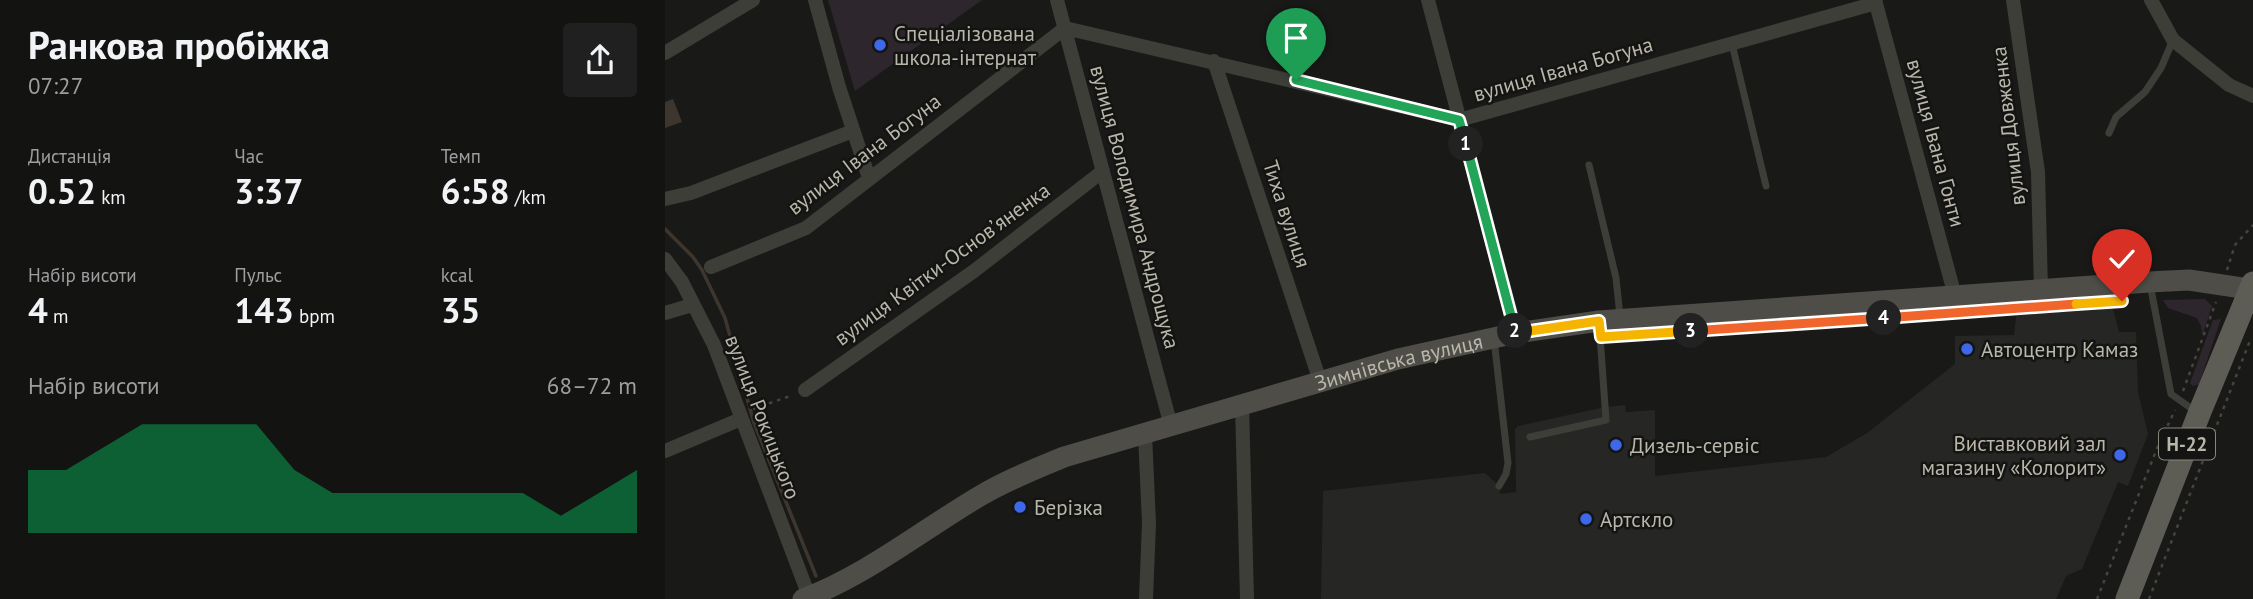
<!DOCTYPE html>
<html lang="uk">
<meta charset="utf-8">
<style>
:root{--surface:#131312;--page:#202020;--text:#f1f3f6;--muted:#9d9e9f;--accent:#0b8043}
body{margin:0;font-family:"PT Sans",sans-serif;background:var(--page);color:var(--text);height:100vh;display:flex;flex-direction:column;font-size:26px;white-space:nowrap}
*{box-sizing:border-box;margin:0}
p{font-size:23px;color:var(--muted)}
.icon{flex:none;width:38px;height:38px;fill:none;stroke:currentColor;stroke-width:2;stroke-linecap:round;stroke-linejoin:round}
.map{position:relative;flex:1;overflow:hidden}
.panel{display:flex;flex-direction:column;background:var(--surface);width:665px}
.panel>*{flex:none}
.pin{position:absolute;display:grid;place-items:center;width:60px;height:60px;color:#fff;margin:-72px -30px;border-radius:50% 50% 50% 0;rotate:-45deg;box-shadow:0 0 7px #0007}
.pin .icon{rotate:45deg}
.km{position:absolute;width:35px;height:35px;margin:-18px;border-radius:50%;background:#222;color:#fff;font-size:19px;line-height:35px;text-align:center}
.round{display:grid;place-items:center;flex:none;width:74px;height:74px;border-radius:7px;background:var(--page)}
.head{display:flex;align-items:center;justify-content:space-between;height:119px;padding:0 28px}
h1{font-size:38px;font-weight:800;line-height:52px}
.stats{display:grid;grid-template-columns:repeat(3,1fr);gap:10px;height:119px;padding:7px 28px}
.stats div{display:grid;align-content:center}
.stats b{font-size:35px;font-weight:800}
.stats small{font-size:19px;font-weight:400}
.stats p{font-size:19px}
.chart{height:196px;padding:14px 28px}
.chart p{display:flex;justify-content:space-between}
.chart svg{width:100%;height:126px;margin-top:7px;fill:var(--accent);opacity:.7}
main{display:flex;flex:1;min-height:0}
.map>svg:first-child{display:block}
</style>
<main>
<section class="panel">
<div class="head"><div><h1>Ранкова пробіжка</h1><p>07:27</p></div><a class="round"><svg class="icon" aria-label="share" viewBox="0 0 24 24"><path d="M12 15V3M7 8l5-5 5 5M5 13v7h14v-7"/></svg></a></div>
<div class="stats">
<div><p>Дистанція</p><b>0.52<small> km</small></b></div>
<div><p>Час</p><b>3:37</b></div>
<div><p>Темп</p><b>6:58<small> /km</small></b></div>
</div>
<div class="stats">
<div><p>Набір висоти</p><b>4<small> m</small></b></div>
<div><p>Пульс</p><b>143<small> bpm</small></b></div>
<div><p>kcal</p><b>35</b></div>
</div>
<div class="chart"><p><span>Набір висоти</span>68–72 m</p>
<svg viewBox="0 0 160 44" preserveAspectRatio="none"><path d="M0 44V22L10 22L20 14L30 6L40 6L50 6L60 6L70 22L80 30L90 30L100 30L110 30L120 30L130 30L140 38L150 30L160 22V44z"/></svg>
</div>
</section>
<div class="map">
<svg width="1588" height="599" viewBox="0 0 1588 599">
<rect width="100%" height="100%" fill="#191918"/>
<path fill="#262624" d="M 1447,305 L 1454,332 L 1471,332 L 1473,392 L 1483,434 L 1463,486 L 1453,482 L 1417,569 L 1401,576 L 1391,599 L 656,599 L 658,491 L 820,473 L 834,486 L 835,494 L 851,492 L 850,429 L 853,426 L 940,407 L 960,405 L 961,412 L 990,410 L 990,476 L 1161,457 L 1202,433 L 1290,364 L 1290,336 L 1349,335 L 1352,310 Z"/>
<path fill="#2e262d" d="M 163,0 L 317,0 L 190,91 Z
M 1540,299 L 1547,306 L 1537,336 L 1536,326 L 1532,318 L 1503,308 L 1498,300 Z
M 1556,319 L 1534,384 L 1528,386 L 1525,383 L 1548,320 Z"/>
<path fill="#3d362e" d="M 8,99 L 17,122 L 0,128 L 0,102 Z"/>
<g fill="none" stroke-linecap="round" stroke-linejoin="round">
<path stroke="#3d362e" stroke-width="3.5" d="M 0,229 L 28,257 L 37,270 L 60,318 L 89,423 L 151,576"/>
<path stroke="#45443f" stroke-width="2.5" stroke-dasharray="3.5 5" stroke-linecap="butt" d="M 1562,270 L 1570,245 L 1588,225
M 1518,391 L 1551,302
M 88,409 L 128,395
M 1432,599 L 1493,446 L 1510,410
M 1484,599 L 1586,338"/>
<path stroke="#3e3e39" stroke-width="7" d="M 1067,44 L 1101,186
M 1444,133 L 1451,117 L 1480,92 L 1496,68 L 1508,40
M 924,165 L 951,278 L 955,316
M 1485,284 L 1506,394 L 1530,411
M 829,339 L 843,463 L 841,474 L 834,486
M 865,437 L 941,420 L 934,322"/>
<path stroke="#3e3e39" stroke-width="14" d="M 150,0 L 174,87 L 204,178
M 392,0 L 506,426
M 763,0 L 851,333
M 1210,0 L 1290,296
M 1348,0 L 1373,172 L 1376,290
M 1486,0 L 1508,40 L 1564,85 L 1588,96
M 0,53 L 88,0
M 549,61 L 655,381
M 0,199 L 26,193 L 188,131
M 0,259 L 17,282 L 49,345 L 144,596
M 46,267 L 141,228 L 400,28 L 794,120 L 1211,3
M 0,313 L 27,305
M 140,390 L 309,271 L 438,171
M 577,404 L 582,599
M 480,434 L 484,523 L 481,599
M 0,451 L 76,419"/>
<path stroke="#4e4d47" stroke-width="21" id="s1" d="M 138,599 C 202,575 257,530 315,496 C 342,480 370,469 399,457 L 733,359 L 851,333 L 934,321 L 1484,282 L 1524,280 L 1584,289"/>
<path stroke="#5d5c55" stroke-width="23" d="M 1462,599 L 1534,414 L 1588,283"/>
</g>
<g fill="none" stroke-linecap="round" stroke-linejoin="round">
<g stroke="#fff" stroke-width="14">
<path id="split-1" d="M 631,80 L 794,120 L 801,144"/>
</g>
<g stroke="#fff" stroke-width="14">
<path id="split-2" d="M 801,144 L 850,331"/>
</g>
<g stroke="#fff" stroke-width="14">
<path id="split-3" d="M 850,331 L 851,333 L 934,321 L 936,337 L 1026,331"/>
</g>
<g stroke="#fff" stroke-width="14">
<path id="split-4" d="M 1026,331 L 1219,318"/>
</g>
<g stroke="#fff" stroke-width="14">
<path id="split-5" d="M 1219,318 L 1411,304"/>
</g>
<g stroke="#fff" stroke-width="14">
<path id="split-6" d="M 1411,304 L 1457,301"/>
</g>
<use href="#split-1" stroke="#22a559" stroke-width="9"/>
<use href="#split-2" stroke="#22a559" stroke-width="9"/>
<use href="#split-3" stroke="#f5b400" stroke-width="9"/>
<use href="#split-4" stroke="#f0652b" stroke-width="9"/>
<use href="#split-5" stroke="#f0652b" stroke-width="9"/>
<use href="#split-6" stroke="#f5b400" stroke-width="9"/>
</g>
<g fill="#3f67ea" stroke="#141413" stroke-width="2.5">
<circle cx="215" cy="45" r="7"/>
<circle cx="1302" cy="349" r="7"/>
<circle cx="951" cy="445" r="7"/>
<circle cx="1455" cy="455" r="7"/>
<circle cx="355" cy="507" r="7"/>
<circle cx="921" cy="519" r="7"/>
</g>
<g text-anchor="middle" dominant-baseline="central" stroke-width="5" stroke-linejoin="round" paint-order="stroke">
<rect fill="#141413" stroke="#88857d" stroke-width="2" x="1494" y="428.5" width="56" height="31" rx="5"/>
<g font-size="19" font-weight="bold" fill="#b9b6aa">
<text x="1522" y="444">Н-22</text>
</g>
<g font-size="21" fill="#b9b6aa" stroke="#141413" text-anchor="start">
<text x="229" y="33">Спеціалізована<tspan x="229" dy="24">школа-інтернат</tspan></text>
<text x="1316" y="349">Автоцентр Камаз</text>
<text x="1441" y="443" text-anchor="end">Виставковий зал<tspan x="1441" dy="24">магазину «Колорит»</tspan></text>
<text x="965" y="445">Дизель-сервіс</text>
<text x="369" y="507">Берізка</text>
<text x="935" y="519">Артскло</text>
</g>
<g font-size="21" fill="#b9b6aa" stroke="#141413">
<text transform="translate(898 69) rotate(-16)">вулиця Івана Богуна</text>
<text transform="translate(1343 126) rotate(-97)">вулиця Довженка</text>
<text transform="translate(1271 143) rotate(75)">вулиця Івана Гонти</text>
<text transform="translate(199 154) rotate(-37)">вулиця Івана Богуна</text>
<text transform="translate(470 207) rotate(75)">вулиця Володимира Андрощука</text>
<text transform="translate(622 214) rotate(72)">Тиха вулиця</text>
<text transform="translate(277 264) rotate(-36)">вулиця Квітки-Основʼяненка</text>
<text stroke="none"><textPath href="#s1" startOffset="646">Зимнівська вулиця</textPath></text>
<text transform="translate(98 417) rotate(69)">вулиця Рокицького</text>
</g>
</g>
</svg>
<div class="pin" style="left:631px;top:80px;background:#1e9e55"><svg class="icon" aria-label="arrive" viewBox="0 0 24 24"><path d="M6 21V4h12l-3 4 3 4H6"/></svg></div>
<div class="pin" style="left:1457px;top:301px;background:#d93025"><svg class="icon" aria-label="check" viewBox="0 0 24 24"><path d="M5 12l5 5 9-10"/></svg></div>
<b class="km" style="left:801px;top:144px">1</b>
<b class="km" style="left:850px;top:331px">2</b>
<b class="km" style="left:1026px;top:331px">3</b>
<b class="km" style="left:1219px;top:318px">4</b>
</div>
</main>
